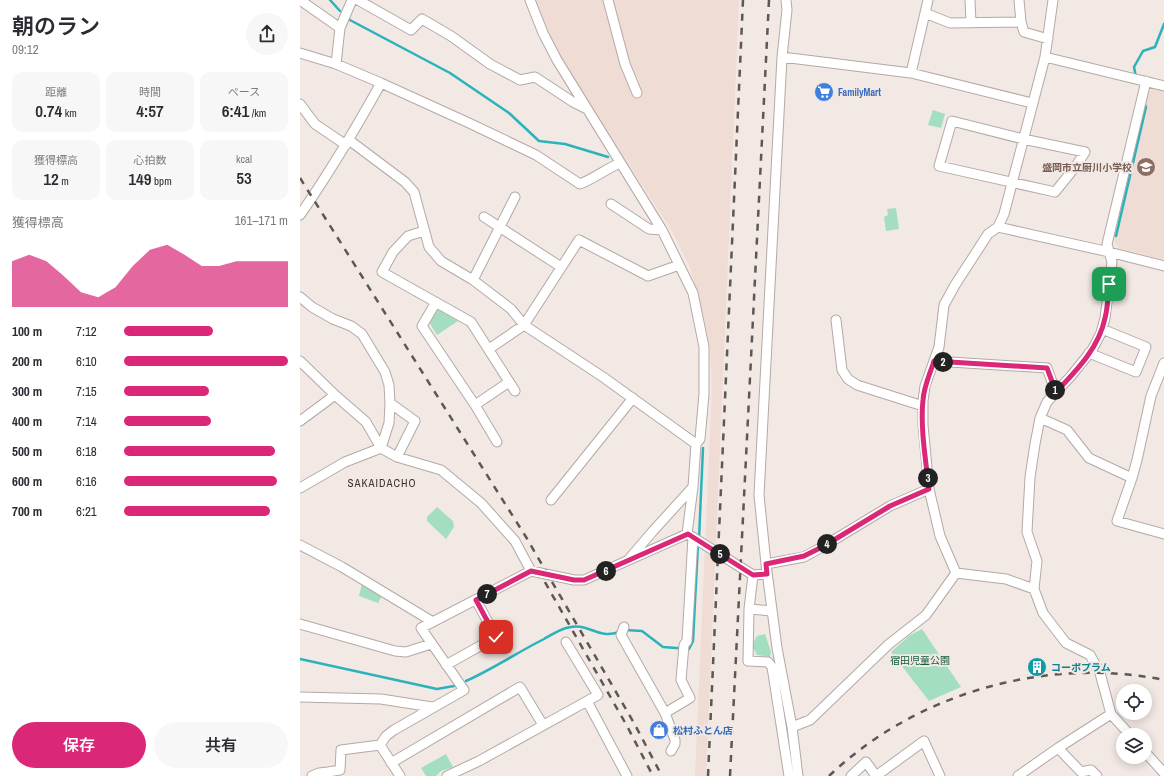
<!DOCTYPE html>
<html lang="ja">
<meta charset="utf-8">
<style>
:root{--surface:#fff;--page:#f7f7f7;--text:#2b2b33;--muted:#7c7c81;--accent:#db2777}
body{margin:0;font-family:"Archivo Narrow","Noto Sans JP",sans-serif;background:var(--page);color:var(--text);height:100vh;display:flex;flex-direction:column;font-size:15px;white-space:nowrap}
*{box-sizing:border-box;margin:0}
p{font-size:13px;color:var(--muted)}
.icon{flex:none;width:22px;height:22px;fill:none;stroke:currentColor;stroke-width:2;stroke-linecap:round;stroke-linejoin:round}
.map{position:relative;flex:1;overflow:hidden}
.sheet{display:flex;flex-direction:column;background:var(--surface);width:300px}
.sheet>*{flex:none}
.tools{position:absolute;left:816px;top:684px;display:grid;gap:8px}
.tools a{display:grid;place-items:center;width:36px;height:36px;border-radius:50%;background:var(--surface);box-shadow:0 2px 10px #0003;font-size:20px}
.pin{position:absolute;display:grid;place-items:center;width:34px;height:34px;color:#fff;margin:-17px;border-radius:8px;box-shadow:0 2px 6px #0006}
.km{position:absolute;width:20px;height:20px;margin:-10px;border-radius:50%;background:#222;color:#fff;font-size:11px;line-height:20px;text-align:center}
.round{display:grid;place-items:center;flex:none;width:42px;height:42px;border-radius:21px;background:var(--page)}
.summary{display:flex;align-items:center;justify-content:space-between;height:68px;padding:0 12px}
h1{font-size:22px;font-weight:600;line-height:30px}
.metrics{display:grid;grid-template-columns:repeat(3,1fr);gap:6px;height:68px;padding:4px 12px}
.metrics div{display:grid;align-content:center;border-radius:10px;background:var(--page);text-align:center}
.metrics b{font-size:17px;font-weight:600}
.metrics small{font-size:11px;font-weight:400}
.metrics p{font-size:11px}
.chart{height:112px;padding:8px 12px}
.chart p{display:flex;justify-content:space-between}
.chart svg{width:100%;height:72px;margin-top:4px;fill:var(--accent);opacity:.7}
.cta{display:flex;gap:8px;margin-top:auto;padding:8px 12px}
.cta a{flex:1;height:46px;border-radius:24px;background:var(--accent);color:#fff;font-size:16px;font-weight:600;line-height:46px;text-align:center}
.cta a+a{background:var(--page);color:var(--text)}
ul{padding:0 12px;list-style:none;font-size:13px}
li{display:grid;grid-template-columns:64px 48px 1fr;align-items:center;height:30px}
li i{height:10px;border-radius:5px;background:var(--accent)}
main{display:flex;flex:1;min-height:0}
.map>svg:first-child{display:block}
</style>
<main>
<section class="sheet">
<div class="summary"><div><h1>朝のラン</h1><p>09:12</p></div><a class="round"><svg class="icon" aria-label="share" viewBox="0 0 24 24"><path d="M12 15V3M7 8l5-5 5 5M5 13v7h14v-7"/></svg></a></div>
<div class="metrics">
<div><p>距離</p><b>0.74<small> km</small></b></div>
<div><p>時間</p><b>4:57</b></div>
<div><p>ペース</p><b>6:41<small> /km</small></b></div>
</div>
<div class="metrics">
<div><p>獲得標高</p><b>12<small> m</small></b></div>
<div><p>心拍数</p><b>149<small> bpm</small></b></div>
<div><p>kcal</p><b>53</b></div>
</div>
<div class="chart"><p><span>獲得標高</span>161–171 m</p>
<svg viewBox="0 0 160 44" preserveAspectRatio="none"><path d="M0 44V16L10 12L20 16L30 25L40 35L50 38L60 32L70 19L80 9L90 6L100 12L110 19L120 19L130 16L140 16L150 16L160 16V44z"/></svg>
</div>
<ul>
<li><b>100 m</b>7:12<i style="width:54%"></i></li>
<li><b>200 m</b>6:10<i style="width:100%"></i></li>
<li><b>300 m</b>7:15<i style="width:52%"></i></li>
<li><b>400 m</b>7:14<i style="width:53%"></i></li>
<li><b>500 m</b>6:18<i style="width:92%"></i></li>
<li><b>600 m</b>6:16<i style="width:93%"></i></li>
<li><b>700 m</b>6:21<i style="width:89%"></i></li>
</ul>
<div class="cta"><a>保存</a><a>共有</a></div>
</section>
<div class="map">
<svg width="864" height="776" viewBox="0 0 864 776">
<rect width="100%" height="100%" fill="#f2e8e4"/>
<path fill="#eedcd5" d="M 235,0 L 439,0 L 406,776 L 395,776 L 412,387 L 410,349 L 402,310 L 390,267 L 372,231 L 296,114 L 255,47 Z
M 855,87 L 864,90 L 864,260 L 819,248 L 812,239 L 845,96 Z"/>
<path fill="#a4dec0" d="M 633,110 L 645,114 L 641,128 L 628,125 Z
M 596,208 L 599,229 L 586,231 L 584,217 L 588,215 L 587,209 Z
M 139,310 L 158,321 L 137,335 L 129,322 L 136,311 Z
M 137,507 L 153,521 L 154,527 L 146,539 L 127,521 L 127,517 Z
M 62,584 L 82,596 L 78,603 L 59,596 Z
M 622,629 L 661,687 L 629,701 L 591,652 L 609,636 Z
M 465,634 L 471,652 L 470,657 L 457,655 L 452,645 L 457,636 Z
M 146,754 L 153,767 L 141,771 L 136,776 L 126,776 L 121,768 Z"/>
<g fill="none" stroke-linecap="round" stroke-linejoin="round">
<path stroke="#2bb3bb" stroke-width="2.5" d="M 30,0 L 40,11
M 48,19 L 150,73 L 209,113 L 239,141 L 265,144 L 308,157
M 836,77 L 834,67 L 843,51 L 855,47 L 864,24
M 816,236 L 846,107 L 844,103
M 399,539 L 403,448
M 325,630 L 342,631 L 363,647 L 389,649 L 393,641 L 398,544
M 0,659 L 137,689 L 154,686
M 166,681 C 193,669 218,652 244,639 C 251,635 259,630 266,628 C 288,621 297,640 319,632"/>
<g stroke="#b3a9a5" stroke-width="11">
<path id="minor" d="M 0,0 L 40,28
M 58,0 L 111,30 L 122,19 L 151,36 L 190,64 L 220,80 L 235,77 L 273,102 L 287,109
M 230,0 L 243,33 L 257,60 L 362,230 L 393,293 L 404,347 L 404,394 L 400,439 L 396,444 L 393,487 L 387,534
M 308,0 L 325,64 L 337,93
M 486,0 L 487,10 L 482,57 L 459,495 L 466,564 L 477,648 L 492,727 L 498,776
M 670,0 L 671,23
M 719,0 L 721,22
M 625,13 L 650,23 L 721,22 L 724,32 L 748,39
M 0,53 L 36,64 L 81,83 L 169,123 L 236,155 L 280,184 C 295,178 306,169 320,163
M 482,57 L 611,73 L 732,103
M 745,57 L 864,86
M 36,64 L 40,28 L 52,0
M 611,73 L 628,0
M 0,104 L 15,124 L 46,145
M 652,121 L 723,139 L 785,152 L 776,166 L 755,192 L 639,166 Z
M 49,140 L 105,182 L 114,192 L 129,247 L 141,261 L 173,280 L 211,309 L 224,325 L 303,377 L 396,444
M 311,204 L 349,229 L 362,230
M 0,215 C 30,172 56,128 81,83
M 184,217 L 261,267
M 698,227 L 809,252 L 864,266
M 124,231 L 108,236 L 93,252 L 82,272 L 171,322 L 215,391
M 173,280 L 215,197
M 0,297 L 12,307 L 33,319 L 51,326 L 62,334 L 85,372 L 89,385 L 90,403 L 115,421 L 97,457
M 136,302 L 122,326 L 175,405 L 197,442
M 536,320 L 542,370 L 548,379 L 557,385 L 623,406
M 189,349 L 224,325 L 279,240 L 348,276 L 379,265
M 789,353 L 836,372 L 846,347 L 802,329
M 0,361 L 35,395 L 66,422 L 81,448 L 97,457 L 141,470 L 181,503 L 215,541 L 231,571
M 634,361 L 747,368 L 756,393
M 864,363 L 851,396 L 837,460 L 832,478 L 817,521 L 864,534
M 175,405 L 209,382
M 740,418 L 767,430 L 789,458 L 832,478
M 0,421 L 35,395
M 81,448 L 89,423 L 90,403
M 0,488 L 45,462 L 81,448
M 251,500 L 333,398
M 389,535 L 453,575 L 467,574
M 0,545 L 42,567 L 133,622
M 329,559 L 353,531 L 393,487
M 466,564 L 504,557 L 524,546 L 590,506 L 629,489
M 656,573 L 640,536 L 629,489 L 623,425 L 623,401 L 625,386 L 639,347 L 644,305 L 655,285 L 688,234 L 698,227 L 704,214 L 745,57 L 753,0
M 656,573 L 706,579 L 734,589
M 449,609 L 453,575
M 472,611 L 449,609 L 448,661 L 468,662 L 472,667 L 489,776
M 0,624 L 95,651 L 106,652 L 131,644
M 324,627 L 321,635 L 365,713 L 375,740 L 375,744 L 371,751
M 146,665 L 196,637 L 176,600
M 0,697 L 81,699 L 132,707
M 287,701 L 327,776
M 365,713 L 390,698 L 381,680 L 384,645 L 387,641 L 393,537
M 492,727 L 510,720 L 589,644 L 626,615 L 656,573
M 830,735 L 811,714 L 800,673 L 790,655 L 766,643 L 743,613 L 734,589 L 737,561 L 727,532 L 730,477 L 735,444 L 740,418 L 747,402 L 771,376 L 792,350 L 801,333 L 805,318 L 812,262 L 807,244 L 846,81
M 758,748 L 781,772 L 791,770 L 797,776
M 845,752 L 864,773
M 91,763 L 220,687 L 243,725
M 12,776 L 19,773 L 28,772
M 30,776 L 28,772 L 40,770 L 41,750 L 80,745
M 100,776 L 80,745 L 86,736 L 94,730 L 164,690 L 121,628 L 231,571 L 274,580 L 284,580 L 387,534
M 147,776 L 179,761 L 298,695 L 266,642
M 551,776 L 566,762 L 576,776
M 576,776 L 624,741 L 640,776
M 718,776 L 758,748 L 811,714"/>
</g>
<use href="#minor" stroke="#fff" stroke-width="9"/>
<path stroke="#5d5755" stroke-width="2.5" stroke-dasharray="7 7" stroke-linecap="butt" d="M 0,178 L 226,537 L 334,723 L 362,776
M 238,570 L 327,726 L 353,776
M 408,776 L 443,0
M 430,776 L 469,0
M 529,776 C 616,693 746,656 864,680"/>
</g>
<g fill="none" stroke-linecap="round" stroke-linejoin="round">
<g stroke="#fff" stroke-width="8">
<path id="route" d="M 196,637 L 176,600 L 231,571 L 274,580 L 284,580 L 388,534 L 453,575 L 467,574 L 466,564 L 504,556 L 524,546 L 590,506 L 629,489 C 626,462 620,427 623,400 C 624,386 630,374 634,361 L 747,368 L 756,392 C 776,371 799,348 805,318 C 808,307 808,295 809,284"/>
</g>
<use href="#route" stroke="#db2777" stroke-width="5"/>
</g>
<defs>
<g id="supermarket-disc" transform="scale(1)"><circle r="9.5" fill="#3f7fe0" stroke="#f2e8e4"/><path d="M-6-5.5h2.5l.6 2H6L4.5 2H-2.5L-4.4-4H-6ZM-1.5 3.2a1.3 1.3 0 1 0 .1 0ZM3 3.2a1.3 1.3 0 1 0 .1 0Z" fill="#fff"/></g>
<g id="school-disc" transform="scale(1)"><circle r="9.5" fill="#8d6e63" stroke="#f2e8e4"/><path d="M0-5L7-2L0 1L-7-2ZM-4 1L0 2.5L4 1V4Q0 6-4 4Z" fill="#fff"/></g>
<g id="building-disc" transform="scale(1)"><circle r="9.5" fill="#0f9aa8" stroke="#f2e8e4"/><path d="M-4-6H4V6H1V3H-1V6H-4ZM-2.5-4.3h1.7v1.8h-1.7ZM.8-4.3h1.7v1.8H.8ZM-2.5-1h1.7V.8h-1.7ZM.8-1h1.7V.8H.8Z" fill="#fff"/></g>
<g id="shop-disc" transform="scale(1)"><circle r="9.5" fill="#3f7fe0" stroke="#f2e8e4"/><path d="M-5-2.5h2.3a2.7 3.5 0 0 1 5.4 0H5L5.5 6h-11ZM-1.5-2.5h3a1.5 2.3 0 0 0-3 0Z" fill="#fff"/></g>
</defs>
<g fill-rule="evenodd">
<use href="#supermarket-disc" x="524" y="92"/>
<use href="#school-disc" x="846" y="167"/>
<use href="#building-disc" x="737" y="667"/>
<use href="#shop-disc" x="359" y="730"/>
</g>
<g text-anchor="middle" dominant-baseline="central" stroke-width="4" stroke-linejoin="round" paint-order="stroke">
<g font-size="10" font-weight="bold" fill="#366cbe" stroke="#f2e8e4" text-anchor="start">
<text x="538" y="92">FamilyMart</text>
<text x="373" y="730">松村ふとん店</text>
</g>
<g font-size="10" font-weight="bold" fill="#785e54" stroke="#f2e8e4" text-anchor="end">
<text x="832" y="167">盛岡市立厨川小学校</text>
</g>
<g font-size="10" fill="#115b3f" stroke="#f2e8e4">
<text x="620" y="660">宿田児童公園</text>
</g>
<g font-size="10" font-weight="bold" fill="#0d838f" stroke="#f2e8e4" text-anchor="start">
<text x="751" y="667">コーポプラム</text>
</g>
<g font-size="11" letter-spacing="1" fill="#39312e" stroke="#f2e8e4">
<text x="82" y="483">SAKAIDACHO</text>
</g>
</g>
</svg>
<div class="tools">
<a><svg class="icon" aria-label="locate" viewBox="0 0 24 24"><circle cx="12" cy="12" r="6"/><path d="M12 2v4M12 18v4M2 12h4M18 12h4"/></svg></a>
<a><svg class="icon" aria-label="layers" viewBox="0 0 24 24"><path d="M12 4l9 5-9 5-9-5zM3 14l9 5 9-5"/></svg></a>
</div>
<div class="pin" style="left:809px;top:284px;background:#1e9e55"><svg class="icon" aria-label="arrive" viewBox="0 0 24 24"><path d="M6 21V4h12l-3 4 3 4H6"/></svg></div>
<div class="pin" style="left:196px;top:637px;background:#d93025"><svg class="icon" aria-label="check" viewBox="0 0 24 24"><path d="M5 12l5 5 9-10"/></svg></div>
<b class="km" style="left:755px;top:390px">1</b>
<b class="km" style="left:643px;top:362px">2</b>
<b class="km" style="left:628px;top:478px">3</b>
<b class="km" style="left:527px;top:544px">4</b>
<b class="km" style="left:420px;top:554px">5</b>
<b class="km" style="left:306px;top:571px">6</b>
<b class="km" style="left:187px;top:594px">7</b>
</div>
</main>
